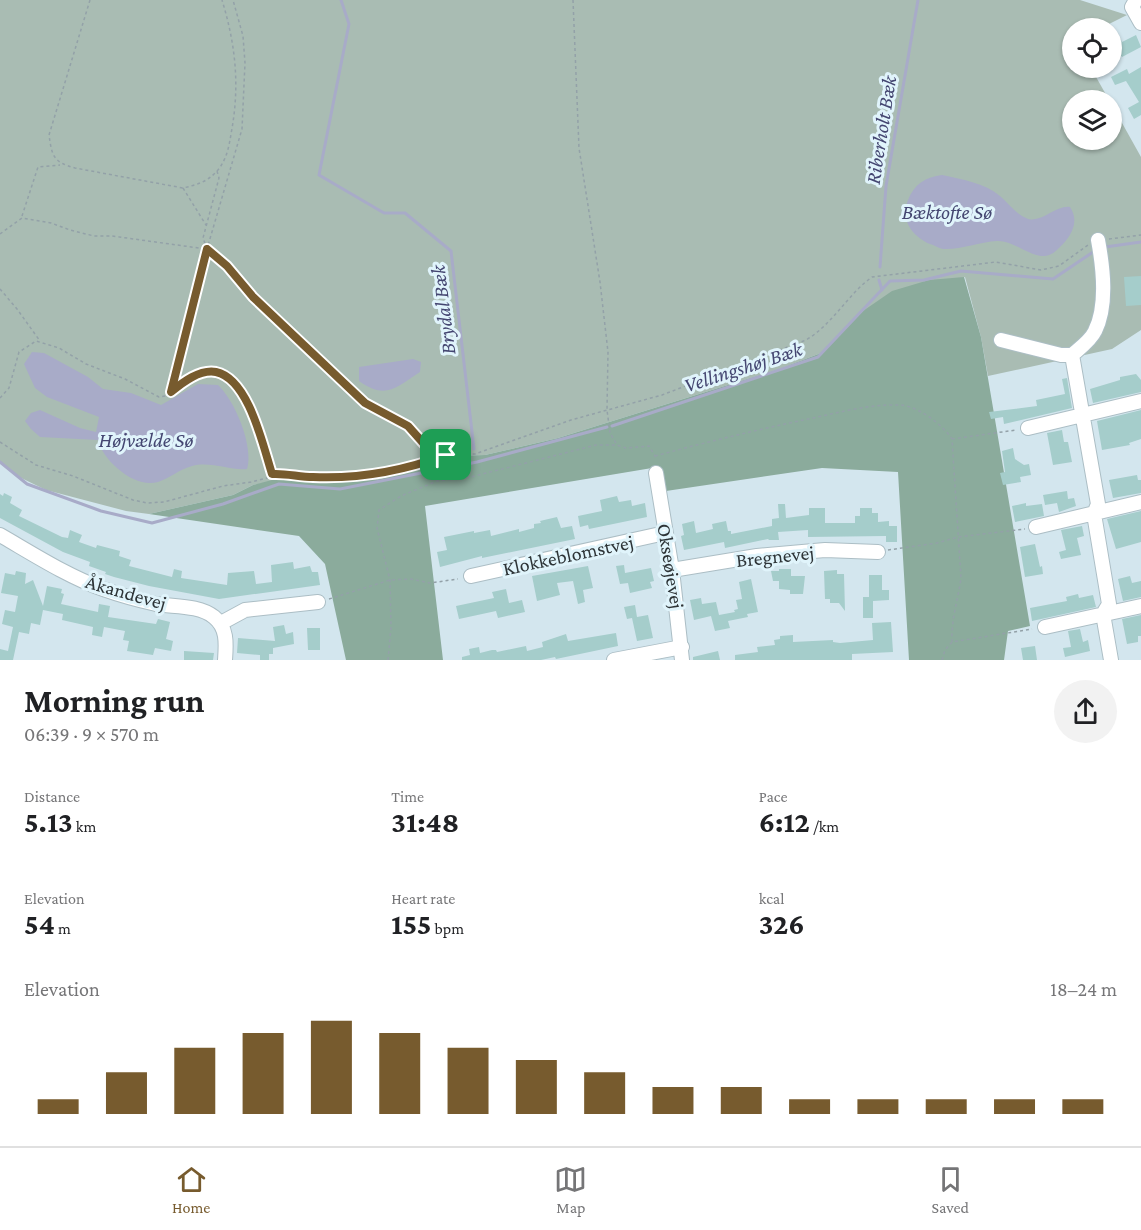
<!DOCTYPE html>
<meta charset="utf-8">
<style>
:root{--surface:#fff;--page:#f2f2f2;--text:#202124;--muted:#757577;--line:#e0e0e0;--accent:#775b2e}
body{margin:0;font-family:"Crimson Pro",serif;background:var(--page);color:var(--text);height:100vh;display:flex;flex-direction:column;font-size:22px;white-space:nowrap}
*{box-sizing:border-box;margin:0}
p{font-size:20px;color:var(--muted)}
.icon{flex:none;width:33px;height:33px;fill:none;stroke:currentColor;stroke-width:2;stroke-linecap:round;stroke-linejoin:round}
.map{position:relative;height:660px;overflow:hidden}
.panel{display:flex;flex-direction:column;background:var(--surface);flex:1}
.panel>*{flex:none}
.fabs{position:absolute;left:1062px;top:18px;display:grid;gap:12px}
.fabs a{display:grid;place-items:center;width:60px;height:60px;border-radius:50%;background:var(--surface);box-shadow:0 2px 4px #0004;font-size:30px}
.pin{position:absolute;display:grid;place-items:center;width:51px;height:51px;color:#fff;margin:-26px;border-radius:12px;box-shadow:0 3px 9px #0006}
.round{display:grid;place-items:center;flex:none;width:63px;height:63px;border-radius:32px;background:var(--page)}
.overview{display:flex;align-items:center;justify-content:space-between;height:102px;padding:0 24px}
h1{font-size:33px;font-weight:700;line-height:45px}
.metrics{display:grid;grid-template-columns:repeat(3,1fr);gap:9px;height:102px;padding:6px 24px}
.metrics div{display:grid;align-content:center}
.metrics b{font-size:30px;font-weight:700}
.metrics small{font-size:16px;font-weight:400}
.metrics p{font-size:16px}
.chart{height:168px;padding:12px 24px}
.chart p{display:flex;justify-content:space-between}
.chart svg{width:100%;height:108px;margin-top:6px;stroke:var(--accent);stroke-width:6}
.menu{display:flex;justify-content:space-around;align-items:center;height:84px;border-top:2px solid var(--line);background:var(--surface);font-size:16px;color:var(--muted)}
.menu a{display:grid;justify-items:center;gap:3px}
.menu .active{color:var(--accent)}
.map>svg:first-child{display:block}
</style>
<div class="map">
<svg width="1141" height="660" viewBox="0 0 1141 660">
<rect width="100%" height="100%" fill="#d3e6ee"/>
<path fill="#a9bcb3" d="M 0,0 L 1080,0 L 1127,15 L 1101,28 L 1072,28 L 1072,68 L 1091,68 L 1109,100 L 1072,100 L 1072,140 L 1112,140 L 1112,105 L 1141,157 L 1141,330 L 1112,349 L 988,376 L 981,337 L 965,277 L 863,311 L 821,353 L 779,369 L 558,438 L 485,455 L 450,456 L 377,480 L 334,480 L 294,478 L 253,485 L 233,495 L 149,514 L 126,511 L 46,490 L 15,475 L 0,461 Z"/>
<path fill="#8bab9c" d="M 964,277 L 981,337 L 1030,626 L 1008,631 L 1004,660 L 909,660 L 898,472 L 822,468 L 666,491 L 658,467 L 425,506 L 443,660 L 346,660 L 325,564 L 299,536 L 149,514 L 233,495 L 253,485 L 272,480 L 294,478 L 334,480 L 377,480 L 450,456 L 485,455 L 558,438 L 779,369 L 821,353 L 863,311 L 892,291 L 929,280 Z"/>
<path fill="#a8abc8" d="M 942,175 C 961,179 985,183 1000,196 C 1008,203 1016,214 1026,218 C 1040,225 1055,205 1070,207 C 1080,222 1071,236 1060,247 C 1056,251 1052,255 1045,256 C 1029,257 1013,240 997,241 C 979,242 960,250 943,249 C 938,248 934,245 930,244 C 912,236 900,220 908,200 C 914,184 926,177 942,175 Z
M 32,352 L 44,353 L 88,377 L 103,389 L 131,393 L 161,405 L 198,384 L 218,385 C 235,401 254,446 247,469 C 231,471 211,461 192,466 C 180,469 170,478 158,482 C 135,489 103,461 98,440 L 40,437 L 31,429 L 25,421 L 31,413 L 40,410 L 80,428 L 96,432 L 99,417 L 47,397 L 35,388 L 24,364 Z
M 413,359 L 421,362 L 420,372 C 395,388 386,400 359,381 L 359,367 Z"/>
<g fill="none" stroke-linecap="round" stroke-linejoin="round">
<path stroke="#a8abc8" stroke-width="3" d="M 341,0 L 349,24 L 319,175 L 384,213 L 405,213 L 451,251 L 474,449
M 1105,247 L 1141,242
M 880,267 L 886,186 L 918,0
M 879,280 L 882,290
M 612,426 L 818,357 L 890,281 L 924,280 L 961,271 L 1053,279 L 1096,250
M 0,462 L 27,484 L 101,511 L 152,523 L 223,504 L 279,484 L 340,489 L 477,462 L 607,427"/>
</g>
<path fill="#a5cdcb" d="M 1117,34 L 1122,42 L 1136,35 L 1141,47 L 1122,57 L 1120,54 L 1114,57 L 1112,52 L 1112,37 Z
M 1141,67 L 1141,115 L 1134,119 L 1128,108 L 1139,102 L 1126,81 L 1115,85 L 1111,77 L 1127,69 L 1129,74 Z
M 1141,276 L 1141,305 L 1126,306 L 1124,277 Z
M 1136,374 L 1141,380 L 1141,392 L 1093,403 L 1090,389 L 1120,380 L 1120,377 Z
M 1067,378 L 1072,408 L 1004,424 L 1003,417 L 991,419 L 989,412 L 1037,406 L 1036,400 L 1065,394 L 1062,379 Z
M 1141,410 L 1141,439 L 1129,443 L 1130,445 L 1102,450 L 1097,421 Z
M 1062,430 L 1064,442 L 1068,442 L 1072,462 L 1053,465 L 1047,433 Z
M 1013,448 L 1015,459 L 1024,465 L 1029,464 L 1031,475 L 1020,477 L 1021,482 L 1003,485 L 1000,473 L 1005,472 L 1002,451 Z
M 1137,475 L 1138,480 L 1141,480 L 1141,493 L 1113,498 L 1109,480 Z
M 1067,491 L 1068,499 L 1074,498 L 1076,506 L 1059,512 L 1057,503 L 1045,505 L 1043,495 Z
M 4,493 L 12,497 L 10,503 L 22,510 L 19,516 L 62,537 L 68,538 L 70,530 L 82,535 L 79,542 L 96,548 L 97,545 L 120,551 L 119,556 L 131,560 L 129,566 L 172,577 L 174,569 L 182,571 L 181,578 L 227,585 L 228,573 L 254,571 L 256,584 L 272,582 L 271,565 L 293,562 L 294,569 L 310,566 L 312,572 L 318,572 L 320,585 L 219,599 L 149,586 L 114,577 L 105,574 L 106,572 L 89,566 L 90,562 L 63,552 L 0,518 L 0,494 L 3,496 Z
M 617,496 L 619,502 L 631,500 L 632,506 L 645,503 L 647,517 L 589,529 L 588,525 L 580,527 L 578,516 L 602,511 L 600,500 Z
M 1026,503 L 1026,506 L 1042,504 L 1044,516 L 1015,522 L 1012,506 Z
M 778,504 L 785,504 L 786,518 L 809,515 L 809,508 L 825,508 L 825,523 L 855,523 L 855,516 L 860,516 L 860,508 L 872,508 L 872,513 L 878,513 L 878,522 L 889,521 L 889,526 L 897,526 L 897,542 L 886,542 L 886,536 L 808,537 L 808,530 L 778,532 L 779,540 L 769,540 L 768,539 L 725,548 L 724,542 L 684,550 L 681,536 L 684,535 L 682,524 L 694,521 L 696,533 L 713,529 L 712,524 L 726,521 L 728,531 L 731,531 L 731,534 L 772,526 L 772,519 L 779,518 Z
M 1141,511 L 1141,542 L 1116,549 L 1107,519 Z
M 557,517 L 561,528 L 572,526 L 575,539 L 482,558 L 482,556 L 440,567 L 437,552 L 447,550 L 444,537 L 474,531 L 474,533 L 490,530 L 491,536 L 519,529 L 519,532 L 534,528 L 534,524 L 541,523 L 540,521 Z
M 1082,526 L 1084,536 L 1077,538 L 1081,555 L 1061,559 L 1059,552 L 1066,550 L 1061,530 Z
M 1035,544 L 1040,567 L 1042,566 L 1043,574 L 1025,577 L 1020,547 Z
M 624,565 L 625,573 L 651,568 L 654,581 L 650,582 L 652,588 L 630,593 L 628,583 L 620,584 L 616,566 Z
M 588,566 L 593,588 L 583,590 L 585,602 L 578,604 L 573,581 L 557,583 L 560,595 L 537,601 L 532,576 Z
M 779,569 L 791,569 L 791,576 L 805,576 L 803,594 L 790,594 L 790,590 L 779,589 L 779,581 L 773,581 L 771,571 L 779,571 Z
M 837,570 L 837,574 L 844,574 L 845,611 L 839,603 L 830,603 L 830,599 L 825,599 L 824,571 Z
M 16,571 L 26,573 L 25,584 L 33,580 L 43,606 L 47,586 L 62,589 L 61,593 L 64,594 L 61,604 L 98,612 L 99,604 L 110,606 L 108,617 L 156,624 L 158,619 L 170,622 L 166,639 L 173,641 L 171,651 L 155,648 L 153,655 L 127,651 L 129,641 L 123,640 L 125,631 L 104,627 L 102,637 L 92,635 L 93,627 L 62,620 L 63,614 L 43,610 L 40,625 L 31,623 L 29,634 L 19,632 L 13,660 L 0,660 L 0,649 L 8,651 L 13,627 L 2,624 L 5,610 L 15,612 L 18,596 L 1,593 L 5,573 L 15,575 Z
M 869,575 L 882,575 L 882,590 L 889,590 L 889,600 L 873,601 L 873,618 L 863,618 L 863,597 L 869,597 Z
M 1130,576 L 1132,583 L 1141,581 L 1141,597 L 1123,601 L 1118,579 Z
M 751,579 L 758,612 L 747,614 L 748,617 L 728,621 L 730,628 L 715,631 L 711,616 L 694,620 L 690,600 L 701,598 L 702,604 L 716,602 L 719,615 L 735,612 L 734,610 L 738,609 L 736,600 L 742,599 L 739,582 Z
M 506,589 L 509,603 L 522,600 L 525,612 L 498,618 L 496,611 L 459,619 L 456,606 L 494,598 L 492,592 Z
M 1078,594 L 1079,598 L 1093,595 L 1096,607 L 1032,621 L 1030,608 L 1067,601 L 1066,597 Z
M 635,605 L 637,617 L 648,615 L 653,638 L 637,641 L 632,618 L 627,619 L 624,607 Z
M 1141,615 L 1141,636 L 1138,636 L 1138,642 L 1127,644 L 1122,619 Z
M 891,622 L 893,652 L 852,654 L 852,660 L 735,660 L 735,655 L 758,652 L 757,647 L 775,645 L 774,640 L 780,639 L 780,636 L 793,635 L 793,642 L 833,640 L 833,642 L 840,643 L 873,640 L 872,623 Z
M 284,625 L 286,634 L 293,632 L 294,644 L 273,648 L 273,654 L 269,654 L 269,660 L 260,660 L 260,655 L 237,653 L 238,638 L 275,641 L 273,627 Z
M 307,628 L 320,628 L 320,650 L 308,650 Z
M 1080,629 L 1083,642 L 1088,640 L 1090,651 L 1065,657 L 1063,648 L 1071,647 L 1068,631 Z
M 616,633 L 618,646 L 556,659 L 555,657 L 541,660 L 462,660 L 462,657 L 470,655 L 469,649 L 479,647 L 480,653 L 492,650 L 496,650 L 497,652 L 526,646 L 527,651 L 543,647 L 542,642 L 566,634 L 568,641 Z
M 1035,646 L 1037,660 L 1023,660 L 1021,648 Z
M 184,651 L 214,653 L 213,660 L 184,660 Z
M 718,651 L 720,660 L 693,660 L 693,657 Z"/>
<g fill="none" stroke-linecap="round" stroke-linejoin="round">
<g stroke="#acbec5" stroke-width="16">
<path id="minor" d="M 1136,0 L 1132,7 L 1141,23
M 1098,240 C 1103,267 1108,305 1095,331 C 1091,340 1080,348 1072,355 L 1098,504 L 1094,514 L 1109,604 L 1103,614 L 1111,660
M 1001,340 L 1061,355 L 1072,355
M 1028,428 L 1141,401
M 656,473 L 672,570 L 682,660
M 1036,527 L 1141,502
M 0,535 C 33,554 67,576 103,589 C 120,595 138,600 156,604 C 175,607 199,605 214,617 C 228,628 226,645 225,660
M 672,570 L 757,556 L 825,550 L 878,552
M 471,576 L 665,533
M 221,623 L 245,610 L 318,602
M 1045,627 L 1141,606
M 614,660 L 682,647"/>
</g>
<path stroke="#93a1a8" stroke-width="1.5" stroke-dasharray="3 3" stroke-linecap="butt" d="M 90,0 L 49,135 C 52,156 53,162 75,168 L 183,188 C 196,185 207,182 216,172 C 226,162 229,147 231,134 C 240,87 236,46 222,0
M 573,0 L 579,148 L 600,282 L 608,352 L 607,410 L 610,433 L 617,445 L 626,448 L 649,446 L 655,456 L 656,460
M 217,171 L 219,178 L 203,238 L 207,249 L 227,266 L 253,297 L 365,403 L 408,426 L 425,445 L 445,455
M 183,188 L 206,225
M 22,216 L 38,167 L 60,165
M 0,234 L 22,218 L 51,223 L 70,230 L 94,236 L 112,236 L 206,249
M 1109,239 L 1141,235
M 0,289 L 17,309 L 40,341
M 171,390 L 207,249 L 242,129 L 245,63 L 243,36 L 233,0
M 0,398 L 9,388 L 19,352 L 36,341 L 59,348 L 86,364 L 125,379 L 159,397 L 165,396 C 176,387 190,375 205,372 C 246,365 263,446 272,474 L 267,478 L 251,482 L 223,486 L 164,502 L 147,503 L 133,500 L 73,476 L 36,465 L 0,442
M 952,439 L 1016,430
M 655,456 C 707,442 760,429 813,418 C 841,412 870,404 899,405 C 917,405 943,425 952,439 L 961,578 C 958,600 951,619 952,642
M 272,474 L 283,473 L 312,477 L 384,473 L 418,465 L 453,453 L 475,454 L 571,420 L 662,395 L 806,340 C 833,324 847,295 872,277 L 996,262 L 1041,270 L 1059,266 L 1088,245
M 888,550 L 937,543 L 958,537 L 1025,529
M 329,599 L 390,580 L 411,579 L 430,583 L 458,579
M 388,660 L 391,627 L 390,580 L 377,528 L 379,510 L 401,496 L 437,481 L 471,477 L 596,445 L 616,445
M 942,660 L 945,650 L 952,642 L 1032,629"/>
<use href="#minor" stroke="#fff" stroke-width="14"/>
</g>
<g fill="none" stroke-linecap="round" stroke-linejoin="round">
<g stroke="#fff" stroke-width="12">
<path id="route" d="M 207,249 L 227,266 L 253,297 L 365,403 L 408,426 L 425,445 L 446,455 C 403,471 359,479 313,477 C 299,477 286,473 272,474 C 263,446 249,379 216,372 C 200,369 183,382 171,392 Z"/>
</g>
<use href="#route" stroke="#775b2e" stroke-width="8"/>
</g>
<g text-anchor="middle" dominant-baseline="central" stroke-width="6" stroke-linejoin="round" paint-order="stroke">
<g font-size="20" fill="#2d3437" stroke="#e0f4fb">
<text transform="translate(568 555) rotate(-12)">Klokkeblomstvej</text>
<text transform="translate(775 556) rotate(-6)">Bregnevej</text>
<text transform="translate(671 566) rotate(81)">Okseøjevej</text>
<text transform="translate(126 592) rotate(16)">Åkandevej</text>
</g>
<g font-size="21" font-style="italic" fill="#444671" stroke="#e0f4fb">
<text transform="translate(881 130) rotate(-81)">Riberholt Bæk</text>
<text x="947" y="212">Bæktofte Sø</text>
<text transform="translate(443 310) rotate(-97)">Brydal Bæk</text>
<text transform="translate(743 367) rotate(-18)">Vellingshøj Bæk</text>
<text x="146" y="440">Højvælde Sø</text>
</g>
</g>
</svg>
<div class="fabs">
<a><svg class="icon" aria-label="locate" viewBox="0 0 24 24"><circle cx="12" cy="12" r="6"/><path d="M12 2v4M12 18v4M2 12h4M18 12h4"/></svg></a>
<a><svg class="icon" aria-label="layers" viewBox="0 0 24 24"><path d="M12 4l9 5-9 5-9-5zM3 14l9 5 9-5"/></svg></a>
</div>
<div class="pin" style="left:446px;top:455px;background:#1e9e55"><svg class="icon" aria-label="arrive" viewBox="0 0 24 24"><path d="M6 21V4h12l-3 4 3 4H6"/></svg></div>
</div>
<section class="panel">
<div class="overview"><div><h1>Morning run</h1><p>06:39 · 9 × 570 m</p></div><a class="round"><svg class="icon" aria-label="share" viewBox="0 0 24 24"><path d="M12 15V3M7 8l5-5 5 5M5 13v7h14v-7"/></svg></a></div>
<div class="metrics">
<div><p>Distance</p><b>5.13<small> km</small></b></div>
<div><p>Time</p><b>31:48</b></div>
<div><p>Pace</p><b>6:12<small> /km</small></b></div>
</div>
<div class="metrics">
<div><p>Elevation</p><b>54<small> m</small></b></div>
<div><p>Heart rate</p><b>155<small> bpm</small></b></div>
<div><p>kcal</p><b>326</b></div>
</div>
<div class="chart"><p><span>Elevation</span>18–24 m</p>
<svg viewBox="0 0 160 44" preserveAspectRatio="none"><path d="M5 44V38M15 44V27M25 44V17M35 44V11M45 44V6M55 44V11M65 44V17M75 44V22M85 44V27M95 44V33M105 44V33M115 44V38M125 44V38M135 44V38M145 44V38M155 44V38"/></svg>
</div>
</section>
<nav class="menu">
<a class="active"><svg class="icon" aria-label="home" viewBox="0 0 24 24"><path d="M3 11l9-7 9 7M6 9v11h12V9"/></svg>Home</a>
<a><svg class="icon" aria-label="map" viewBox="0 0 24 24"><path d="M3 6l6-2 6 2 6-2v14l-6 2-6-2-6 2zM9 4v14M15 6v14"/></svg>Map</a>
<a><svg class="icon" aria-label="saved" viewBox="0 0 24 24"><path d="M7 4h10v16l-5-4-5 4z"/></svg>Saved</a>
</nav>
